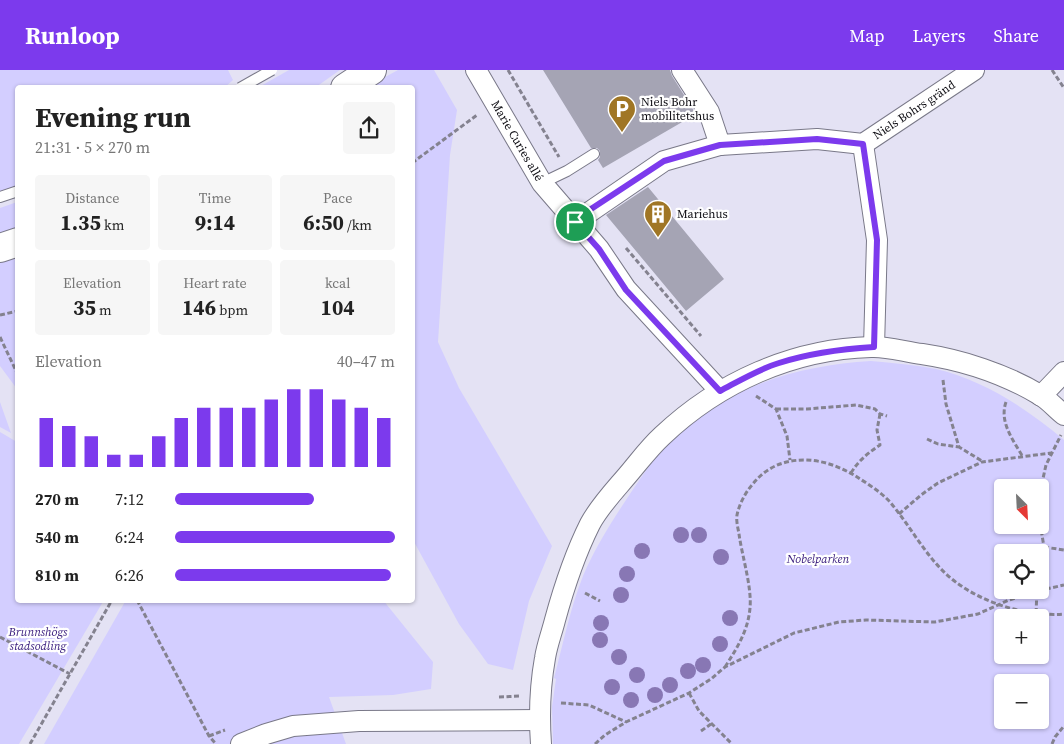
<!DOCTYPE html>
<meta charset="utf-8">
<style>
:root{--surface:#fff;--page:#f6f6f6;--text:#222;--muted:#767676;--accent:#7c3aed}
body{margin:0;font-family:"Source Serif 4",serif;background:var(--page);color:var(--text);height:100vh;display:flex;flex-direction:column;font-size:19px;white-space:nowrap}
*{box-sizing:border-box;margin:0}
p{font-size:16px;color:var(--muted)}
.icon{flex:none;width:28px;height:28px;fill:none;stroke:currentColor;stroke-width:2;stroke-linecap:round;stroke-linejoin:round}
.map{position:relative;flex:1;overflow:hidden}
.sheet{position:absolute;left:15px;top:15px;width:400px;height:518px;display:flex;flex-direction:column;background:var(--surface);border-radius:5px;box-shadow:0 1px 4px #0004}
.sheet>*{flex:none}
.needle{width:32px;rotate:156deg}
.controls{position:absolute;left:994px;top:409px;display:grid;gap:10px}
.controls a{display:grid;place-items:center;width:55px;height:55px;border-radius:5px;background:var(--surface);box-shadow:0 1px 4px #0004;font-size:25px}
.pin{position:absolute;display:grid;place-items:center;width:42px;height:42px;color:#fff;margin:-21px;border:2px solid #fff;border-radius:50%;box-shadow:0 1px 5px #0007}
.round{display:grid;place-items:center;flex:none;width:52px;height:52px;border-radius:5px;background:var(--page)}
.head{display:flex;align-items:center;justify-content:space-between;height:85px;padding:0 20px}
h1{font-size:28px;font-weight:700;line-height:38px}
.figures{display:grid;grid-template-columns:repeat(3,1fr);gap:8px;height:85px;padding:5px 20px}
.figures div{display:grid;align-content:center;border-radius:5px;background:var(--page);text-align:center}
.figures b{font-size:21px;font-weight:700}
.figures small{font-size:14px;font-weight:400}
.figures p{font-size:14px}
.chart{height:140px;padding:10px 20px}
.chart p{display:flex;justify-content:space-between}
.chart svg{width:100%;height:90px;margin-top:5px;stroke:var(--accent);stroke-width:6}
ul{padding:0 20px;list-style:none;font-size:16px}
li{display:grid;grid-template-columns:80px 60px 1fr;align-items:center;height:38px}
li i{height:12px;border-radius:6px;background:var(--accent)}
header{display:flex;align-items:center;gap:30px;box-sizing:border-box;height:70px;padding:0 25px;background:var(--accent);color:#fff}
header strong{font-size:24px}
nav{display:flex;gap:28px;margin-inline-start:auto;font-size:18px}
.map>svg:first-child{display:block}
</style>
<header>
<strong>Runloop</strong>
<nav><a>Map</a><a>Layers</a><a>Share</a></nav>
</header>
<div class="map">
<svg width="1064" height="674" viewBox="0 0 1064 674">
<rect width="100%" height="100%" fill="#e4e2f4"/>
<path fill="#d3ceff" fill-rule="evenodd" d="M 0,0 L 228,0 L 233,10 L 224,18 L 18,18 L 17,121 L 0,127 Z
M 289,0 L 340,0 L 316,17 L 259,17 Z
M 398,0 L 434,0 L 457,40 L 450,85 L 438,272 L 459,318 L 552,476 L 529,531 L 513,600 L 488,594 L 459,554 L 413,470 L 412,18 L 365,18 Z
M 17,132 L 17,159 L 0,165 L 0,138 Z
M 17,181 L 17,319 L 0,296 L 0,187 Z
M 871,291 C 893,293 915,295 936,299 C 984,310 1027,339 1064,370 L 1064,674 L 553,674 L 552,637 L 556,609 L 554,608 C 563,574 570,539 583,506 C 594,480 610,454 626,430 C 642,406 660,378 682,360 C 736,314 802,295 871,291 ZM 1002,418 L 1040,418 L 1040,455 L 1002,455 ZM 1002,482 L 1040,482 L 1040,520 L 1002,520 ZM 1002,548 L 1040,548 L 1040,585 L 1002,585 ZM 1002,612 L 1040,612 L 1040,650 L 1002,650 Z
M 0,332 L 11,363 L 0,357 Z
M 0,362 L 17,372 L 18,530 L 104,530 L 19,674 L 0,674 Z
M 126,530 L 383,530 L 433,592 L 431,619 L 393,625 L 329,627 L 346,674 L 44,674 Z"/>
<path fill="#a5a4b4" d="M 543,0 L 670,0 L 672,6 L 696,44 L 603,98 L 598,90 L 600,87 L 600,81 L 597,78 L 591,78 Z
M 648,117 L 724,209 L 686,241 L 606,145 Z"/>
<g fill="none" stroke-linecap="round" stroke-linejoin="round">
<g stroke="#797888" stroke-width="12">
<path id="service" d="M 542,113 L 567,101 L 594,84
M 0,127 L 18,121"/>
</g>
<g stroke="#797888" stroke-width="22">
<g id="minor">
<path id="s1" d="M 476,0 L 542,113 L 599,179 L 626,219 L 720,321"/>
<path d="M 682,0 L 709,42 L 720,75"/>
<path d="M 863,74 L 877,170 L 874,277"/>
<path id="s2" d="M 575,152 L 664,91 L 720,75 L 817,69 L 863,74 L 974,0"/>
<path d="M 1041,326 L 1064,302"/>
<path d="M 241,674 L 266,664 L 293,656 L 359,651 L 539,650"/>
<path d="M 541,674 C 539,646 540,616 545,588 C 547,575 552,562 555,550 C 564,517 575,484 590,454 C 600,435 617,418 631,401 C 641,389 651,376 662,366 C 719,312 793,279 871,277 C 887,276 905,282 922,284 C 962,290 1005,304 1040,325 C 1049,330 1056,339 1064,345"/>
</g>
</g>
<g stroke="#797888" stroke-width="30">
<path id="secondary" d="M 345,18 L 372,0
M 0,178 L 18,172"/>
</g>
<path stroke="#84828f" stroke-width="3" stroke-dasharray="5 2.5" stroke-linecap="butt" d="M 508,0 L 559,87
M 1052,0 L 1064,18
M 412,93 L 477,45
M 626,178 L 701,266
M 0,245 L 18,241
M 0,267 L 18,305
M 943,310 L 946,334 L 959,377 L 982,391
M 756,326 L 776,339 L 787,366 L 790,390
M 1006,332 C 999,352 1013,370 1023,387
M 776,339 L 807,339 L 856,335 L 875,339 L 880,344 L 887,346
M 927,369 L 938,374 L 959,377
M 851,403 C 858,391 868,383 880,375 L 877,360 L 880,344
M 1040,422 L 1046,395 L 1061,365
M 899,444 L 921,425 L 938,413 L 982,392 L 1051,383
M 1040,453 L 1044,477 L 1040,492
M 1044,477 L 1064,480
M 585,523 L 600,531
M 137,530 L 209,666 L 216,674
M 1036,543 L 1037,521
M 0,567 L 70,604
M 725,597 C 737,578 748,561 750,538 C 752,517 742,486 739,464 C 738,458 736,451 737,445 C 739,435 745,423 752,415 C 765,398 783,390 804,390 C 822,390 838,396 854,405 C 866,413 880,421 890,432 C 913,459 928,492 957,513 C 986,534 1028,547 1064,544
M 689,623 L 699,641 L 732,674
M 499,627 L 521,626
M 561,633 L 589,635 L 626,652
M 701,661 L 711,654
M 209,666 L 225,660
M 30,674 L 112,530
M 595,674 L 605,665 L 626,652 L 689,623 L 711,609 L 725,597 L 794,563 L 839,552 L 866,550 L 935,552 L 978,544 L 1009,530 L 1037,521 L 1064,515
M 1052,674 L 1055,667 L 1064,656"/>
<use href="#service" stroke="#fff" stroke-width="10"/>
<use href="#minor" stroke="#fff" stroke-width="20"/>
<use href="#secondary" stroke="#fff" stroke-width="28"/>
<g stroke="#797888" stroke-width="12" stroke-linecap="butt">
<path id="service-bridge" d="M 240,18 L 272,0"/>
</g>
<use href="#service-bridge" stroke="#fff" stroke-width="10"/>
</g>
<g fill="#8877b4">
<circle cx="681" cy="465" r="8"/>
<circle cx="699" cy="465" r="8"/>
<circle cx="642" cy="481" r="8"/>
<circle cx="721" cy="487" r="8"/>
<circle cx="627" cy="504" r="8"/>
<circle cx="621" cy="525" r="8"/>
<circle cx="730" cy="548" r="8"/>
<circle cx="601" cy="553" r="8"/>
<circle cx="600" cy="570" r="8"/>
<circle cx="720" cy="574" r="8"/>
<circle cx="619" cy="587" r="8"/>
<circle cx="703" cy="595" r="8"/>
<circle cx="688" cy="601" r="8"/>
<circle cx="637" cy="605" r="8"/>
<circle cx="670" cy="615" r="8"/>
<circle cx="612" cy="617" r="8"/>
<circle cx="655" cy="625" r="8"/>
<circle cx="631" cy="630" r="8"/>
</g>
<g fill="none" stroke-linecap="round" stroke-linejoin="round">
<g stroke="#fff" stroke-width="10">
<path id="route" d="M 817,69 L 863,74 L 877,170 L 874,277 C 842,279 810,283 779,293 C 759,299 739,311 720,321 L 626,220 L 599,179 L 575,152 L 591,139 L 664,91 L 720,75 Z"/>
</g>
<use href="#route" stroke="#7c3aed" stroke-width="6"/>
</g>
<defs>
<g id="parking-pin" transform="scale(1.4375)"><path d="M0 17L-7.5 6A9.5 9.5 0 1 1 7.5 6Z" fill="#a07625" stroke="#fff"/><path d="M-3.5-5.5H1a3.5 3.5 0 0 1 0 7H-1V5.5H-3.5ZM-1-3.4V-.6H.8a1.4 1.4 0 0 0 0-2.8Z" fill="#fff"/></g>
<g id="building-pin" transform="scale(1.4375)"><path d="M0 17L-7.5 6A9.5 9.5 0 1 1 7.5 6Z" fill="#a07625" stroke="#fff"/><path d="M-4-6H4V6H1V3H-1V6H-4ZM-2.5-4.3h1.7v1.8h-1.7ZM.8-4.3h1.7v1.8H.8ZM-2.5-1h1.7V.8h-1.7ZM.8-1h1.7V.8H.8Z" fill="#fff"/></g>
</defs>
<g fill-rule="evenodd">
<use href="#parking-pin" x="622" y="39"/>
<use href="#building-pin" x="658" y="144"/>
</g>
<g text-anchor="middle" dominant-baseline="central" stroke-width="4.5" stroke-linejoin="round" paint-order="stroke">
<g font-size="12" fill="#0d0c12" stroke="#fff" text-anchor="start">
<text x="641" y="32">Niels Bohr<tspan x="641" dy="14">mobilitetshus</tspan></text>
<text x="677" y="144">Mariehus</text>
</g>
<g font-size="12" fill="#0d0c12" stroke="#fff">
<text stroke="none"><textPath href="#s2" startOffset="371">Niels Bohrs gränd</textPath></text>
<text stroke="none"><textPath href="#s1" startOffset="82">Marie Curies allé</textPath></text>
</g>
<g font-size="12" font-style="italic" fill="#3c207f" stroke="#fff">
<text x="818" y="489">Nobelparken</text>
<text x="38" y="562">Brunnshögs<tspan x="38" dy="14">stadsodling</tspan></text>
</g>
</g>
</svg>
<div class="controls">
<a><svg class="needle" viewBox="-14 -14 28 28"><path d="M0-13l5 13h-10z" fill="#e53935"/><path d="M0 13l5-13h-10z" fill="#767676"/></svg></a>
<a><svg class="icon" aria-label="locate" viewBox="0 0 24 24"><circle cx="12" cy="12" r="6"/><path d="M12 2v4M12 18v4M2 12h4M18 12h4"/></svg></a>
<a>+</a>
<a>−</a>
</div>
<div class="pin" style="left:575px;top:152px;background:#1e9e55"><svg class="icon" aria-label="arrive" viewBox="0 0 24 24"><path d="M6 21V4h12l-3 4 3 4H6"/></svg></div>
<section class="sheet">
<div class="head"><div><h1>Evening run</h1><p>21:31 · 5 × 270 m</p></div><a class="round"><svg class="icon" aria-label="share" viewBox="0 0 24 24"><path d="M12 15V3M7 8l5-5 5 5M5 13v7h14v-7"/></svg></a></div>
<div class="figures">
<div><p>Distance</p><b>1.35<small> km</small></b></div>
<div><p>Time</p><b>9:14</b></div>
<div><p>Pace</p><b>6:50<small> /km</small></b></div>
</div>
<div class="figures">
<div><p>Elevation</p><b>35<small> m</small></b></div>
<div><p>Heart rate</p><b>146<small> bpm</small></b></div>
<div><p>kcal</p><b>104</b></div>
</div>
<div class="chart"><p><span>Elevation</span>40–47 m</p>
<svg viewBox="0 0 160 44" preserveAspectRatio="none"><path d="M5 44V20M15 44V24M25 44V29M35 44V38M45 44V38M55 44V29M65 44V20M75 44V15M85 44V15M95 44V15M105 44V11M115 44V6M125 44V6M135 44V11M145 44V15M155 44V20"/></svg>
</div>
<ul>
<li><b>270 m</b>7:12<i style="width:63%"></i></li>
<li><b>540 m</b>6:24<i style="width:100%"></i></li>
<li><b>810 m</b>6:26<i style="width:98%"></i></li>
</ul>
</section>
</div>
